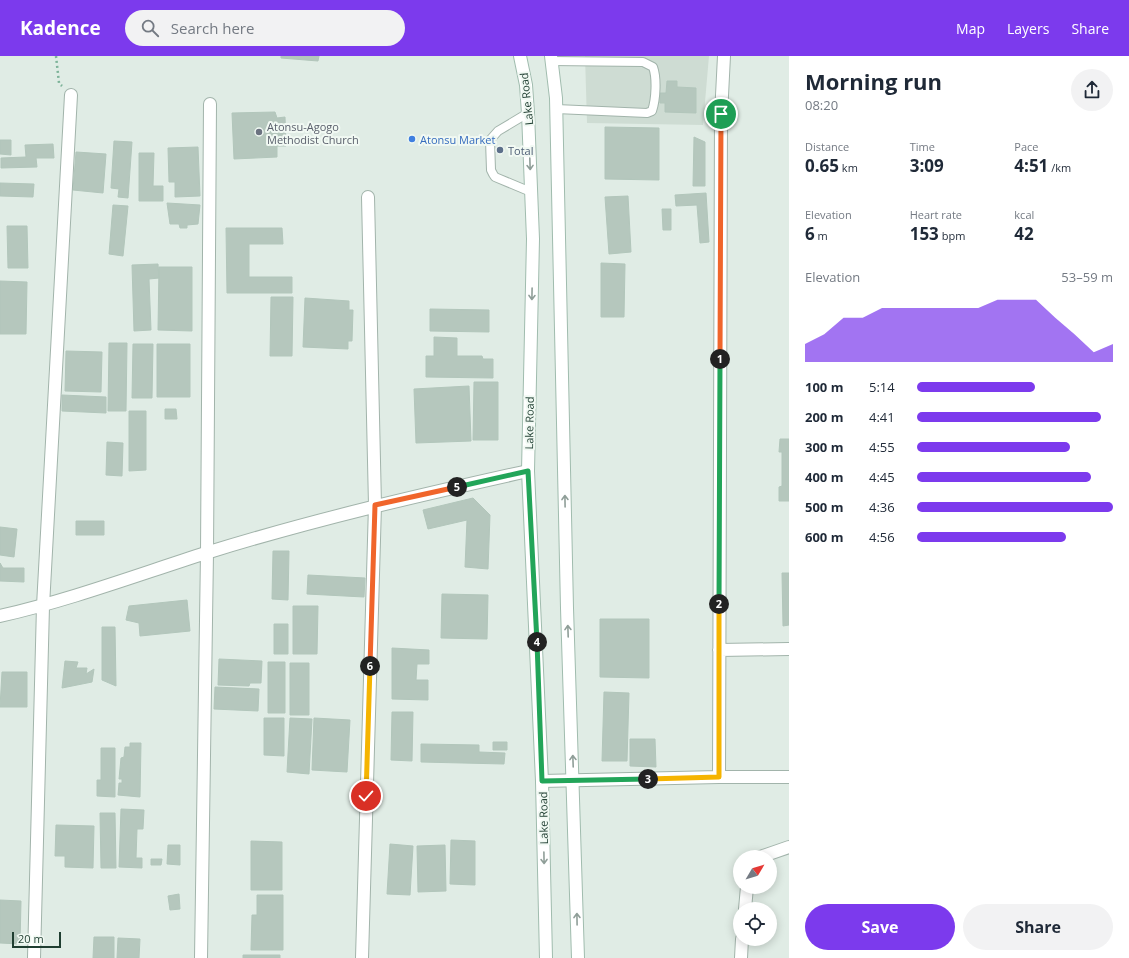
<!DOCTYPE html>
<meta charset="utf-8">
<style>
:root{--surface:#fff;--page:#f2f2f3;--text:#1f2937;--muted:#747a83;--accent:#7c3aed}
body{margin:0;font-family:"Open Sans",sans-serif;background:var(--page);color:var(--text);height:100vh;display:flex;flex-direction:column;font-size:15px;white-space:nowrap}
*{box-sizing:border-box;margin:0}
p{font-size:13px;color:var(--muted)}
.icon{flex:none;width:22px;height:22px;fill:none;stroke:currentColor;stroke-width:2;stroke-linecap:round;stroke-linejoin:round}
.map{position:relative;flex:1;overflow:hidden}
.drawer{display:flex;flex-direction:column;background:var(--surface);width:340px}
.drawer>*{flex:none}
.needle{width:26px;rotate:52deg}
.fabs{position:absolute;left:733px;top:794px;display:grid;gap:8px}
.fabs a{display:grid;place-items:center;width:44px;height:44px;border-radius:50%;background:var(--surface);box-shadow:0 2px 10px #0003;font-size:20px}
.scale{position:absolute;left:12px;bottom:10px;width:49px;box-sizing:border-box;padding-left:4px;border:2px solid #1f3e31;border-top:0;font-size:11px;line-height:14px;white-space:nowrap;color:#1f3e31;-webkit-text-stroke:3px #f1f9f3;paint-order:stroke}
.pin{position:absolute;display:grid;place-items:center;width:34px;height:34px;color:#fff;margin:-17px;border:2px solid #fff;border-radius:50%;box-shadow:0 1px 4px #0007}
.km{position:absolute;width:20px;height:20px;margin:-10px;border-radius:50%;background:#222;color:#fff;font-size:11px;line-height:20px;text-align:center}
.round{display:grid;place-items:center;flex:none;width:42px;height:42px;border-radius:21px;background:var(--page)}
.overview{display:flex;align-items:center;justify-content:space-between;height:68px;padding:0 16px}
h1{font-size:22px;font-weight:700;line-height:30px}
.figures{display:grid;grid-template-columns:repeat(3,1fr);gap:6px;height:68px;padding:4px 16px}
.figures div{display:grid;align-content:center}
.figures b{font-size:17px;font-weight:700}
.figures small{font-size:11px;font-weight:400}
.figures p{font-size:11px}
.chart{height:112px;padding:8px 16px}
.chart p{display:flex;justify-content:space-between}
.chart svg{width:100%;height:72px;margin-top:4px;fill:var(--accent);opacity:.7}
.button{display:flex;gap:8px;margin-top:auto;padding:8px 16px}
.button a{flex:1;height:46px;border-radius:24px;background:var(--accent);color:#fff;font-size:16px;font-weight:700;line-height:46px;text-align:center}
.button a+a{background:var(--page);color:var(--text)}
ul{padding:0 16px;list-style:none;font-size:13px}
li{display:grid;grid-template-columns:64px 48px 1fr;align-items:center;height:30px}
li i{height:10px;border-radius:5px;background:var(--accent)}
header{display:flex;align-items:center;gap:24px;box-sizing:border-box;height:56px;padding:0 20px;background:var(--accent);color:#fff}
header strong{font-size:19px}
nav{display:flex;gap:22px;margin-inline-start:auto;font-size:14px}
.search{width:280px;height:36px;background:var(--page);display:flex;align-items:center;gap:10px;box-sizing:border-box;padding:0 14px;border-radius:22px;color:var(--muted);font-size:15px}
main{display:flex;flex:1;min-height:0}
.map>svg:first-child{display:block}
</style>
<header>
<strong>Kadence</strong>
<div class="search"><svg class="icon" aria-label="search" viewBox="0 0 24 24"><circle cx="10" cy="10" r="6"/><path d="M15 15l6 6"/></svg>Search here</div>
<nav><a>Map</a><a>Layers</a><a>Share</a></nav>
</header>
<main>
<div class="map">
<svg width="789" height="902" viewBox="0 0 789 902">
<rect width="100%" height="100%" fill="#e0ece5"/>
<path fill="#cedcd3" d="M 585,0 L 709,0 L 703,69 L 587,67 Z"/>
<path fill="#b5c7bd" stroke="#b2c6bb" d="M 281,0 L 319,0 L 318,5 L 281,2 Z
M 667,25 L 677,25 L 677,31 L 696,32 L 696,57 L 665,56 L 665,47 L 660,47 L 660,37 L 666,37 Z
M 275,56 L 277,62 L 285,61 L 286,90 L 277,90 L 277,101 L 234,103 L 232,57 Z
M 605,71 L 659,72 L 659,124 L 605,123 Z
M 694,81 L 705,86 L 705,130 L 693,130 Z
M 0,84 L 11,84 L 11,99 L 0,98 Z
M 114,85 L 132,86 L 128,142 L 118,141 L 119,133 L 111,132 Z
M 53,88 L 54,102 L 36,102 L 37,111 L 1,112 L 1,102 L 26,101 L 25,89 Z
M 198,91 L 200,140 L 175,141 L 175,126 L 169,126 L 168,92 Z
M 76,96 L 106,98 L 103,137 L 73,134 Z
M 139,97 L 154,97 L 153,130 L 163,130 L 163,145 L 139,145 Z
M 0,127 L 34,128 L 33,141 L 0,140 Z
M 706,137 L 709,186 L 700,187 L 697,149 L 676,150 L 675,139 Z
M 628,140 L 631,196 L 609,198 L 605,141 Z
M 167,147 L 200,149 L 198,168 L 187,169 L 187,172 L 180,172 L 179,168 L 170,168 Z
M 113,149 L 128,150 L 123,200 L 109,198 Z
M 662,153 L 671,153 L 671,174 L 663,174 Z
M 7,170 L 27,170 L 28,212 L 8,212 Z
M 226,172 L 282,172 L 283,188 L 249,188 L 249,221 L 292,221 L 292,237 L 227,237 Z
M 601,207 L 625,208 L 624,261 L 601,261 Z
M 158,208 L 159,222 L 149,223 L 151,274 L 134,275 L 132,209 Z
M 159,211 L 192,211 L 192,275 L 158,274 Z
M 0,225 L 27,226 L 26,278 L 0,278 Z
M 271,241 L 293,241 L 292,300 L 270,300 Z
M 305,242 L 349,245 L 349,254 L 353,254 L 352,285 L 348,285 L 348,293 L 303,291 Z
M 430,253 L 489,254 L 489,276 L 430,275 Z
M 434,281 L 457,282 L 457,300 L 482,300 L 483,303 L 493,303 L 493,322 L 426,321 L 426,300 L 434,300 Z
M 109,287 L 127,287 L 126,355 L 108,355 Z
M 133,288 L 153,288 L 152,342 L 132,342 Z
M 157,288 L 190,288 L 190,341 L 157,341 Z
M 66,295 L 102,296 L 101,336 L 65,335 Z
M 474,326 L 498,326 L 498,384 L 473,384 Z
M 469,330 L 471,385 L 416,387 L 414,333 Z
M 62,339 L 106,341 L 106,357 L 62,355 Z
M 165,353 L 176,353 L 177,363 L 165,363 Z
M 129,355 L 146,355 L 146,414 L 129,415 Z
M 780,383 L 789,383 L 789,445 L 779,445 L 779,431 L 782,430 L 782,396 L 779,396 Z
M 107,386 L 123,387 L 122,420 L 106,419 Z
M 473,442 L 490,459 L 488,513 L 465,511 L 467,464 L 428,473 L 423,454 Z
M 76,465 L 104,465 L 104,479 L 76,479 Z
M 0,471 L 17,473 L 14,501 L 0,499 Z
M 273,495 L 289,495 L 288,544 L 272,543 Z
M 0,507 L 3,512 L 24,512 L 24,526 L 0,525 Z
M 782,517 L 789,517 L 789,569 L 783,570 Z
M 308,519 L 365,522 L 364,541 L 307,538 Z
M 442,538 L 488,539 L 487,583 L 441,582 Z
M 187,544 L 190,575 L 140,580 L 139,567 L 126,564 L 129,550 Z
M 293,550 L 318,550 L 317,598 L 293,598 Z
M 600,563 L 649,563 L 649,622 L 600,621 Z
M 274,568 L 288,568 L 288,598 L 274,598 Z
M 102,571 L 115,571 L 116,630 L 102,624 Z
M 392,592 L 429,594 L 429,608 L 417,608 L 416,624 L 428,624 L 428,644 L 392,643 Z
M 219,603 L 262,605 L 261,627 L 250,627 L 249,630 L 218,629 Z
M 65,605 L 78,606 L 76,612 L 87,612 L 86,618 L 94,613 L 92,626 L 62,632 Z
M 268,606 L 285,606 L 285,657 L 268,657 Z
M 290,607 L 309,607 L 309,659 L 290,659 Z
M 2,616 L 27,616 L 27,651 L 0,651 Z
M 215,631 L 259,633 L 258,655 L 214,653 Z
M 604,636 L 629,637 L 627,705 L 602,705 Z
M 392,656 L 413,656 L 412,705 L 391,704 Z
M 264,662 L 284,662 L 284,700 L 264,699 Z
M 290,662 L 312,663 L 309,718 L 287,716 Z
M 314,662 L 350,664 L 347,716 L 312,714 Z
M 630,683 L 655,683 L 656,711 L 630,710 Z
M 493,686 L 507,686 L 507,694 L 493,694 Z
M 130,687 L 141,687 L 140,741 L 118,739 L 119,727 L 122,727 L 122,723 L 119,723 L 121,702 L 124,701 L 125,691 L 130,691 Z
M 421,688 L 479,689 L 479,696 L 505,697 L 504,708 L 421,706 Z
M 101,692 L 115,692 L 115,741 L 97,740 L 97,724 L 101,724 Z
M 121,753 L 144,754 L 143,773 L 137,773 L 136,802 L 142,802 L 142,812 L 119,811 Z
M 100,757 L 115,757 L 116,812 L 101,812 Z
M 56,769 L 94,770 L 93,812 L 65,811 L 65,800 L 55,800 Z
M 451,784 L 475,785 L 475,829 L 450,828 Z
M 251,785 L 282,786 L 282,834 L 251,834 Z
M 390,788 L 413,790 L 410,839 L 387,838 Z
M 168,789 L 180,789 L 180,809 L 167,808 Z
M 445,789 L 446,835 L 418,836 L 417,790 Z
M 151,803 L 162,803 L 161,809 L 151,809 Z
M 179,838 L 180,853 L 170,854 L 168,840 Z
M 257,839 L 283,839 L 283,894 L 251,894 L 252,859 L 257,859 Z
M 0,844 L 21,845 L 20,888 L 0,887 Z
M 94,881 L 114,881 L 114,902 L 93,902 Z
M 118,882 L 140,883 L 139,902 L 117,902 Z
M 243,899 L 280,899 L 280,902 L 243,902 Z"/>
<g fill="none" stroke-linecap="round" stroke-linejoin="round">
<g stroke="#a2b4ab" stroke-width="10">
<path id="lane" d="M 551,5 L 643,6 L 653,11 C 657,22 656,43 652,55 L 647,57 L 556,53
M 528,57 L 498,75 L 490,84 L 491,114 L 493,118 L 495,121 L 531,136"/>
</g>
<g stroke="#a2b4ab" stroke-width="14">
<path id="street" d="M 0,560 C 70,544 137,519 206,497 C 312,464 420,439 528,415
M 719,594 L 789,593
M 719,721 L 789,721
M 542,725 L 719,721 L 721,59 L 724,0
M 760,801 L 789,791
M 745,853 L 747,831
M 34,902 L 43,550 L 71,39
M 201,902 L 207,497 L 210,48
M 362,902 L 375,449 L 368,141
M 741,902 L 742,883"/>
</g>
<g stroke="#a0bcae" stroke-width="14">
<path id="secondary" d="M 520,0 L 526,29 L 528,57 L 533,183 L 528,415 L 542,725 L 546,902
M 551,0 L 556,42 L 567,552 L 578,902"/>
</g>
<path stroke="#7db399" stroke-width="2.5" stroke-dasharray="2 3" stroke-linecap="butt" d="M 56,0 L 59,27 L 62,30"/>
<use href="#lane" stroke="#fff" stroke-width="8"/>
<use href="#street" stroke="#fff" stroke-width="12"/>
<use href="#secondary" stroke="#fff" stroke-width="12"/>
</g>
<defs><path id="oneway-shaft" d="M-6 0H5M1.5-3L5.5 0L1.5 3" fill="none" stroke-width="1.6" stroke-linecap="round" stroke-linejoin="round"/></defs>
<g stroke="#8f9e98">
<use href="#oneway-shaft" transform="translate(530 108) rotate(88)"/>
<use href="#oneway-shaft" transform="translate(532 238) rotate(91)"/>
<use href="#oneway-shaft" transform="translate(565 445) rotate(-91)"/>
<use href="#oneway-shaft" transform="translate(568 575) rotate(-92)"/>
<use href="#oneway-shaft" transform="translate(573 705) rotate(-92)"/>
<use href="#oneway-shaft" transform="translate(544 802) rotate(89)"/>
<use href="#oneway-shaft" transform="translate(577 863) rotate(-91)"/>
</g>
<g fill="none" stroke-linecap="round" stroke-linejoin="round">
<g stroke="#fff" stroke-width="8">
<path id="split-1" d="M 720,303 L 721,58"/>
</g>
<g stroke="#fff" stroke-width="8">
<path id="split-2" d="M 719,548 L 720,303"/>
</g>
<g stroke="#fff" stroke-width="8">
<path id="split-3" d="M 648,723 L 719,721 L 719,548"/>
</g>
<g stroke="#fff" stroke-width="8">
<path id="split-4" d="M 537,586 L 542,725 L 648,723"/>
</g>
<g stroke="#fff" stroke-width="8">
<path id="split-5" d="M 457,431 L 528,415 L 537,586"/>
</g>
<g stroke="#fff" stroke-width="8">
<path id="split-6" d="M 370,610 L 375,449 L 457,431"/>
</g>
<g stroke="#fff" stroke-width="8">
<path id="split-7" d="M 366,740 L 370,610"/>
</g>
<use href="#split-1" stroke="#f0652b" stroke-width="5"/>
<use href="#split-2" stroke="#22a559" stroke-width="5"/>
<use href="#split-3" stroke="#f5b400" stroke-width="5"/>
<use href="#split-4" stroke="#22a559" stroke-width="5"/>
<use href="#split-5" stroke="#22a559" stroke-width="5"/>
<use href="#split-6" stroke="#f0652b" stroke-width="5"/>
<use href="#split-7" stroke="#f5b400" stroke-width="5"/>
</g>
<circle fill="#6b7280" stroke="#f1f9f3" stroke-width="1.5" cx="259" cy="76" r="4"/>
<circle fill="#3f7fe0" stroke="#f1f9f3" stroke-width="1.5" cx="412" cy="83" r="4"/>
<circle fill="#5c6f8a" stroke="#f1f9f3" stroke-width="1.5" cx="500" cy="94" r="4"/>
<g text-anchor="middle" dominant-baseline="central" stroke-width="4" stroke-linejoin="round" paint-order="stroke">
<g font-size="11" fill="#1f3e31" stroke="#f1f9f3">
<text transform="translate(526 43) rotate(-96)">Lake Road</text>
<text transform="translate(529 367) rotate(-89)">Lake Road</text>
<text transform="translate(543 762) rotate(-91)">Lake Road</text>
</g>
<g font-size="11" fill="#5b616d" stroke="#f1f9f3" text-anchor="start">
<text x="267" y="70">Atonsu-Agogo<tspan x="267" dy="13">Methodist Church</tspan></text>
</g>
<g font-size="11" fill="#366cbe" stroke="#f1f9f3" text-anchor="start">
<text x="420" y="83">Atonsu Market</text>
</g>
<g font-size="11" fill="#4e5e75" stroke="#f1f9f3" text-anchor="start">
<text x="508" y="94">Total</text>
</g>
</g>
</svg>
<div class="fabs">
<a><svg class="needle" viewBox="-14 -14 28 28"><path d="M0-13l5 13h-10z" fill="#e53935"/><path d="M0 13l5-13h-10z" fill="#747a83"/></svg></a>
<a><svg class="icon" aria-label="locate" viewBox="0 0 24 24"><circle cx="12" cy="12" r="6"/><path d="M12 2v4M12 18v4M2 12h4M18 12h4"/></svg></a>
</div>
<div class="scale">20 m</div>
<div class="pin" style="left:721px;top:58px;background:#1e9e55"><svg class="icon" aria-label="arrive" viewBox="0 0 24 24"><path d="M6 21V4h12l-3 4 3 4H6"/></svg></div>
<div class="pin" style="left:366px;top:740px;background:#d93025"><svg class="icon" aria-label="check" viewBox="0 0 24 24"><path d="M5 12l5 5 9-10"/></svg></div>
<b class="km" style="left:720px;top:303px">1</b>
<b class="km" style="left:719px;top:548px">2</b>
<b class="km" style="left:648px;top:723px">3</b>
<b class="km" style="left:537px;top:586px">4</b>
<b class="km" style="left:457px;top:431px">5</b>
<b class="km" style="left:370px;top:610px">6</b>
</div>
<section class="drawer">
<div class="overview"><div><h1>Morning run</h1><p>08:20</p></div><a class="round"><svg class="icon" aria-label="share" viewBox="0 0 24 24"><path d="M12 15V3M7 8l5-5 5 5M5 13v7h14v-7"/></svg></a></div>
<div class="figures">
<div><p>Distance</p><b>0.65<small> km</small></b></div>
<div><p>Time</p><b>3:09</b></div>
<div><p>Pace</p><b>4:51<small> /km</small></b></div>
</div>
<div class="figures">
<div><p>Elevation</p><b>6<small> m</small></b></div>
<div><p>Heart rate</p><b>153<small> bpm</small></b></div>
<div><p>kcal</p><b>42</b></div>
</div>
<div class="chart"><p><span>Elevation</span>53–59 m</p>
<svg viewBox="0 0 160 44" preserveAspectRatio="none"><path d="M0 44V33L10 27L20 17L30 17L40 11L50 11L60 11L70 11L80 11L90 11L100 6L110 6L120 6L130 17L140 27L150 38L160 33V44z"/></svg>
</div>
<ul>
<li><b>100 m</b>5:14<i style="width:60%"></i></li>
<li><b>200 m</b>4:41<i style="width:94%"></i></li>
<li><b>300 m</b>4:55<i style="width:78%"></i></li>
<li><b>400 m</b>4:45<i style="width:89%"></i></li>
<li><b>500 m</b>4:36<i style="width:100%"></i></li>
<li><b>600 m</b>4:56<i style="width:76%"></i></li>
</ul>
<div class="button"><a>Save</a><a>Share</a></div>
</section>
</main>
